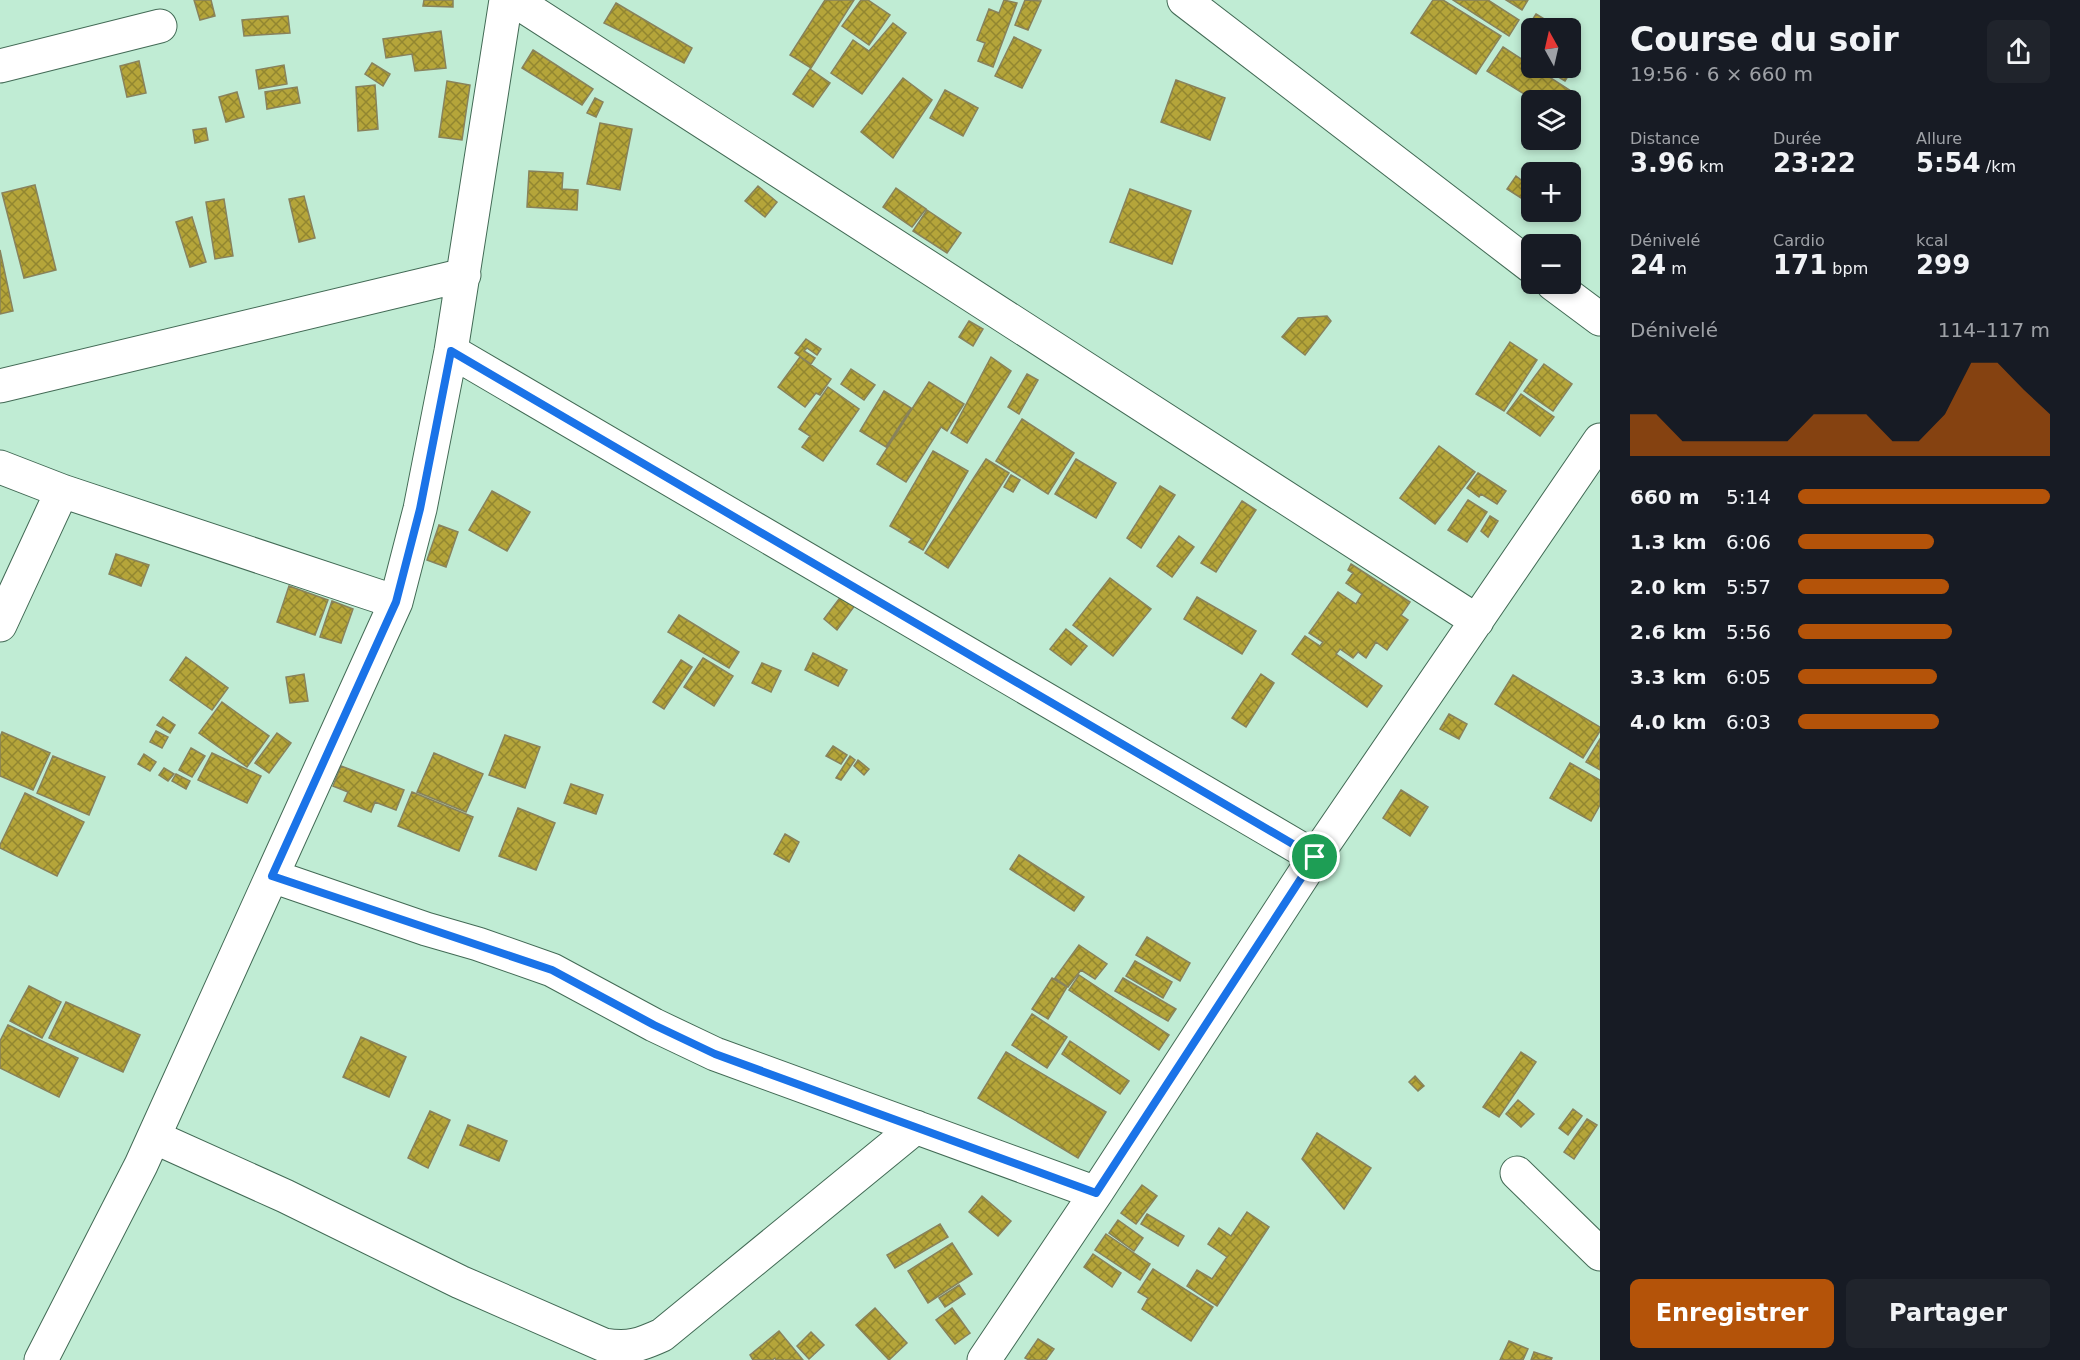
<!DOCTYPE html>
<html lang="fr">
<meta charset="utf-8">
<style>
:root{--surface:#171b24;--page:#20242c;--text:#f1f3f6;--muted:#9ea1a6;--accent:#b45309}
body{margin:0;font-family:"DejaVu Sans",sans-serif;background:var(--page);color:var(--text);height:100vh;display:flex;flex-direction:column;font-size:22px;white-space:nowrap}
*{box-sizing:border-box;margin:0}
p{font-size:20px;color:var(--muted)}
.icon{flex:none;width:33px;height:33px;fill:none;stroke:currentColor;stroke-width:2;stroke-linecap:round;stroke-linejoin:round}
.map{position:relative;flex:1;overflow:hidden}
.panel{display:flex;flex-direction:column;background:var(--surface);width:480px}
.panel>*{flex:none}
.needle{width:39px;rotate:352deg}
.fabs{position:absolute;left:1521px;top:18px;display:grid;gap:12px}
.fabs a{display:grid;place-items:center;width:60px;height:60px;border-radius:9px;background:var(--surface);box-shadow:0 3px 9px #0003;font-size:30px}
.pin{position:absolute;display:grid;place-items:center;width:51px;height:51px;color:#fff;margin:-26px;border:3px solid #fff;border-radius:50%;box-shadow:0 2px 6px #0007}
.round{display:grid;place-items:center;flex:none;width:63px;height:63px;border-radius:9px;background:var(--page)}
.summary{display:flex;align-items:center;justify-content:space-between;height:102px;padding:0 30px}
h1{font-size:33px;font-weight:700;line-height:45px}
.stats{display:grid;grid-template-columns:repeat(3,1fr);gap:9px;height:102px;padding:6px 30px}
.stats div{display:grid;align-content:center}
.stats b{font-size:26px;font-weight:700}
.stats small{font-size:16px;font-weight:400}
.stats p{font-size:16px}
.chart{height:168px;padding:12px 30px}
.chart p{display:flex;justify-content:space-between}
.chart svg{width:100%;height:108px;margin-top:6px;fill:var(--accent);opacity:.7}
.action{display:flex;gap:12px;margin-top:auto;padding:12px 30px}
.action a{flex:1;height:69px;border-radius:9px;background:var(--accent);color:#fff;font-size:24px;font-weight:700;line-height:69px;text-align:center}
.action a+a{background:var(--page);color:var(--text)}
ul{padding:0 30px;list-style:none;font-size:20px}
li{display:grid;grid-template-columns:96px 72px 1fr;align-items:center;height:45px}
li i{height:15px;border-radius:8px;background:var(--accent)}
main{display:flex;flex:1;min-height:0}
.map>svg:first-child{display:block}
</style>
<main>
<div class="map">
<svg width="1600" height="1360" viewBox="0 0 1600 1360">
<defs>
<pattern id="building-cross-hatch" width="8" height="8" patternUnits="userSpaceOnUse" patternTransform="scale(1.5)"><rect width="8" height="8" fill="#b5a53a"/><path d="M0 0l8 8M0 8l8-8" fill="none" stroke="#928630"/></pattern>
</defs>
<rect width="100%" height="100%" fill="#c0ecd4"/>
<path fill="url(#building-cross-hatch)" stroke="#88825b" stroke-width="1.5" d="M 194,0 L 211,0 L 215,16 L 200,20 Z
M 424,0 L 453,0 L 453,7 L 423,6 Z
M 825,0 L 854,0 L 811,68 L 790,55 Z
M 861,0 L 868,0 L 890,15 L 869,45 L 842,26 Z
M 1004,0 L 1017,3 L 993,67 L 978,61 L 985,43 L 977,40 L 989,9 L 999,13 Z
M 1025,0 L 1041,1 L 1028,30 L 1015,25 Z
M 1433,0 L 1443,0 L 1501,36 L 1476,74 L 1411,33 Z
M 1453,0 L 1488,0 L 1519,20 L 1509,36 Z
M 1506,0 L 1528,0 L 1522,10 Z
M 616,3 L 692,48 L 684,63 L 604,23 Z
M 1536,14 L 1559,28 L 1535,28 L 1529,25 Z
M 288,16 L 290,33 L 244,36 L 242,20 Z
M 893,23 L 906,33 L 862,94 L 831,73 L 853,40 L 869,51 Z
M 441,31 L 446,68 L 415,71 L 412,54 L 386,58 L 383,39 Z
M 1014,37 L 1041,50 L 1022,88 L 995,76 Z
M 1503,47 L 1571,91 L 1565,100 L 1534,100 L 1487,71 Z
M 533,50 L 593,89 L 582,105 L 522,68 Z
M 1570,53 L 1579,59 L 1565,81 L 1550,72 L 1553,68 L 1570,68 Z
M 139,61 L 146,93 L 127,97 L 120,66 Z
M 372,63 L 390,74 L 383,86 L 365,74 Z
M 284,65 L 287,84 L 259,89 L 256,70 Z
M 810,69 L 830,83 L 813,107 L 793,94 Z
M 903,78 L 932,100 L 893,158 L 861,132 Z
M 1176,80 L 1225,98 L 1210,140 L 1161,122 Z
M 447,81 L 470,85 L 462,140 L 439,137 Z
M 375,85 L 378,129 L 358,131 L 356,87 Z
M 297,87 L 300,103 L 267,109 L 265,92 Z
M 945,90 L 978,108 L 963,136 L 930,118 Z
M 237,92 L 244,117 L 226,122 L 219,97 Z
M 595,98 L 603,102 L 596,117 L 587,113 Z
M 600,123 L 632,129 L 620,190 L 587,184 Z
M 206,128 L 208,140 L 195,143 L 193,130 Z
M 529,171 L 563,173 L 562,189 L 578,190 L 577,210 L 527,207 Z
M 1516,176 L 1529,186 L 1521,198 L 1507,189 Z
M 35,185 L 56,270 L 24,278 L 2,193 Z
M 758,186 L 777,202 L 765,217 L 745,201 Z
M 896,188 L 926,209 L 912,227 L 883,207 Z
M 1130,189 L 1191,211 L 1172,264 L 1110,242 Z
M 304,196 L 315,238 L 299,242 L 289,199 Z
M 224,199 L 233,256 L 215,259 L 206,202 Z
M 927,210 L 961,233 L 947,253 L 913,231 Z
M 192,217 L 206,262 L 190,267 L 176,222 Z
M 0,250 L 13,311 L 0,314 Z
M 1327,316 L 1331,321 L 1305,355 L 1282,337 L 1298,318 Z
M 969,321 L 983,329 L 973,346 L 959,337 Z
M 806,339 L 821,349 L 817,355 L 807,348 L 804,351 L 815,358 L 811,364 L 795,353 Z
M 1510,342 L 1537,360 L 1504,411 L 1476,394 Z
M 800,357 L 831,379 L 820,395 L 816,393 L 805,407 L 778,387 Z
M 991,357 L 1011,371 L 967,443 L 951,433 Z
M 1544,364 L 1572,384 L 1553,411 L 1524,391 Z
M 851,369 L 875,385 L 864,400 L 841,384 Z
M 1027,374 L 1038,380 L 1019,414 L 1008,407 Z
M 929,382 L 964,404 L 947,431 L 941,427 L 906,482 L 877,464 Z
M 828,387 L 859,409 L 823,461 L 802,447 L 810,436 L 799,429 Z
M 884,391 L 911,408 L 886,447 L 860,431 Z
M 1521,394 L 1554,417 L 1540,436 L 1507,413 Z
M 1022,419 L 1074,453 L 1048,494 L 996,461 Z
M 1439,446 L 1475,472 L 1435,524 L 1400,498 Z
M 933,451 L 968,471 L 923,550 L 909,542 L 912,539 L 890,526 Z
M 986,459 L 1009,473 L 948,568 L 925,553 Z
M 1076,459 L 1116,483 L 1096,518 L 1055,494 Z
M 1478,473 L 1506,491 L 1497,504 L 1481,494 L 1479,497 L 1467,488 Z
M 1011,475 L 1020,480 L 1013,492 L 1004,487 Z
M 1160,486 L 1175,495 L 1141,548 L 1127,538 Z
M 492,491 L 530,512 L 507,551 L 469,530 Z
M 1468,500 L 1487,512 L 1467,542 L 1448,530 Z
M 1242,501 L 1256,510 L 1216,572 L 1201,563 Z
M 1490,516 L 1498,521 L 1488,537 L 1481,531 Z
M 439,525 L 458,532 L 446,567 L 427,560 Z
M 1179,536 L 1194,547 L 1172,577 L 1157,566 Z
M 116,554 L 149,565 L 141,586 L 109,574 Z
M 1351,564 L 1410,602 L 1401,615 L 1408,620 L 1387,650 L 1376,642 L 1366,658 L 1358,652 L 1353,658 L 1340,649 L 1336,654 L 1382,686 L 1367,707 L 1292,654 L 1305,636 L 1320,646 L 1323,642 L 1309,633 L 1338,592 L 1356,604 L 1362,594 L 1346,583 L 1353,573 L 1348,570 Z
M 1110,578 L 1151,609 L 1113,656 L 1073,625 Z
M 289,586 L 328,600 L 315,635 L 277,622 Z
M 848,587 L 861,597 L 837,630 L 824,619 Z
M 1197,597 L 1256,631 L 1242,654 L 1184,619 Z
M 332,601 L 353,609 L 341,643 L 320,637 Z
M 679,615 L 739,652 L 729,668 L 668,632 Z
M 1066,629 L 1087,646 L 1071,665 L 1050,649 Z
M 813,653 L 847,670 L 838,686 L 805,670 Z
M 186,657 L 228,688 L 212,710 L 170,680 Z
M 703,658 L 733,676 L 714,706 L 684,687 Z
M 681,660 L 692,667 L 664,709 L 653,702 Z
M 762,663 L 781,671 L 771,692 L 752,683 Z
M 304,674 L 308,701 L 290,703 L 286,677 Z
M 1261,674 L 1274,683 L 1246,727 L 1232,718 Z
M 1513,675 L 1600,727 L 1600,731 L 1583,758 L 1495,704 Z
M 222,702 L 269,736 L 247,767 L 199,733 Z
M 1449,714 L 1467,724 L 1459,739 L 1440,729 Z
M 163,717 L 175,725 L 170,733 L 157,725 Z
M 156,731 L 168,737 L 162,748 L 150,742 Z
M 2,732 L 50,753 L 33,790 L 0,776 L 0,737 Z
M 277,733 L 291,743 L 269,773 L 255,763 Z
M 505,735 L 540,747 L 525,788 L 489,775 Z
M 1600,739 L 1600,770 L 1586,762 Z
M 833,746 L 847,755 L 841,764 L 826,756 Z
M 191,748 L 205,756 L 192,777 L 179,770 Z
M 212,753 L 261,776 L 247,803 L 198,780 Z
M 434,753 L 483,774 L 466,812 L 417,792 Z
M 144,754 L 156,762 L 150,771 L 138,764 Z
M 53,756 L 105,777 L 89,815 L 37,793 Z
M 850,756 L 855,760 L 841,780 L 836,778 Z
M 858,760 L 869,769 L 864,775 L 854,766 Z
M 1570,763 L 1600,780 L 1600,805 L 1591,821 L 1550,798 Z
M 341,766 L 404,790 L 396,810 L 375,802 L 371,812 L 344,801 L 348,792 L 333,786 Z
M 164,768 L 174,774 L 168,781 L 159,775 Z
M 176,774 L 190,781 L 186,789 L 172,781 Z
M 571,784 L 603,795 L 596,814 L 564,803 Z
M 1401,790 L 1428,807 L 1410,836 L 1383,818 Z
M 412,792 L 473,817 L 459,851 L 398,826 Z
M 25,793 L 84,822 L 57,876 L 0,848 L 0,845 Z
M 518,808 L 555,823 L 536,870 L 499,856 Z
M 785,834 L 799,842 L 789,862 L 774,854 Z
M 1019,855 L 1084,897 L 1074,911 L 1010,869 Z
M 1147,937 L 1190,963 L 1180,981 L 1136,955 Z
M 1079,945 L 1107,964 L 1095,979 L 1081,970 L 1068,987 L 1055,978 Z
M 1135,961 L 1172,982 L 1163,998 L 1126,976 Z
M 1079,975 L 1169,1035 L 1159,1050 L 1069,990 Z
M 1052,978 L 1067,987 L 1048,1019 L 1032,1009 Z
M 1123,978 L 1176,1009 L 1168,1021 L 1115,991 Z
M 29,986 L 61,1002 L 42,1038 L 10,1021 Z
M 66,1002 L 140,1035 L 123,1072 L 49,1038 Z
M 1032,1014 L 1067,1037 L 1047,1068 L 1012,1045 Z
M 8,1025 L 78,1058 L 59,1097 L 0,1068 L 0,1041 Z
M 361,1037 L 406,1057 L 389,1097 L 343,1077 Z
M 1070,1041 L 1129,1081 L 1120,1094 L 1062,1054 Z
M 1006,1052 L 1106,1112 L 1078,1158 L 978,1098 Z
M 1521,1052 L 1536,1062 L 1499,1117 L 1483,1107 Z
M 1415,1076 L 1424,1086 L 1418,1091 L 1409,1082 Z
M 1518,1100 L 1534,1114 L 1521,1127 L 1506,1114 Z
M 1573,1109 L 1582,1116 L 1568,1135 L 1559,1128 Z
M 430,1111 L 450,1120 L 428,1168 L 408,1158 Z
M 1587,1119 L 1597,1125 L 1574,1159 L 1564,1152 Z
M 468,1125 L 507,1141 L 499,1161 L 460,1145 Z
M 1317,1133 L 1371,1168 L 1344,1209 L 1302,1159 Z
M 1142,1185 L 1157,1196 L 1136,1224 L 1121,1213 Z
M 982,1196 L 1011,1221 L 998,1236 L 969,1212 Z
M 1247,1212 L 1269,1227 L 1217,1306 L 1187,1286 L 1197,1270 L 1212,1279 L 1227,1257 L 1208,1244 L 1219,1228 L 1231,1236 Z
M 1147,1214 L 1184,1236 L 1178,1246 L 1141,1224 Z
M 1118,1220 L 1143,1238 L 1134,1251 L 1109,1233 Z
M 940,1224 L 948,1237 L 895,1268 L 887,1255 Z
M 1106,1234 L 1150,1264 L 1140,1280 L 1095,1250 Z
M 952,1243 L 972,1274 L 928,1303 L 908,1271 Z
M 1093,1254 L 1121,1273 L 1112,1287 L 1084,1267 Z
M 1153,1269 L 1213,1307 L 1191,1341 L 1142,1309 L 1148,1298 L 1138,1292 Z
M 959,1285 L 965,1294 L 945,1307 L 939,1298 Z
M 875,1308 L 907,1343 L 889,1360 L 856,1325 Z
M 952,1308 L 970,1333 L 955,1344 L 936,1320 Z
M 779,1331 L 803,1360 L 776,1360 L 775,1358 L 772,1360 L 753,1360 L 750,1355 Z
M 811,1332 L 824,1345 L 809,1359 L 797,1346 Z
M 1038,1339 L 1054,1349 L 1046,1360 L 1029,1360 L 1025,1358 Z
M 1509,1341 L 1528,1349 L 1523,1360 L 1500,1360 Z
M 1534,1352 L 1552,1358 L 1551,1360 L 1531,1360 Z"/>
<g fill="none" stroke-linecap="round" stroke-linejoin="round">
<g stroke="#426a55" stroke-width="35">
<path id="minor" d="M 514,0 L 1477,621
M 1184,0 L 1532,267
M 0,66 L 160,26
M 1553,284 L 1600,319
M 451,351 L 1315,857
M 0,386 L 464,275
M 0,467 L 62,491 L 396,602
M 0,625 L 62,491
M 272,876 L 426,929 L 478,944 L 552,970 L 654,1025 L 715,1054 L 1096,1193
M 154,1137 L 285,1196 L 460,1282 L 604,1345 C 629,1349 640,1345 662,1335 L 916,1127
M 1517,1173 L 1600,1254
M 41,1360 L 141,1165 L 396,602 L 420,509 L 451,351 L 506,0
M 984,1360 L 1096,1193 L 1315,857 L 1600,440"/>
</g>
<use href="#minor" stroke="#fff" stroke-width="33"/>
</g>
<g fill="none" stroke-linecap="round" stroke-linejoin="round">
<g stroke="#fff" stroke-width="12">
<path id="route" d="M 451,351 L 1315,857 L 1096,1193 L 715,1054 L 654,1025 L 552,970 L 272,876 L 396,602 L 420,509 Z"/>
</g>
<use href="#route" stroke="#1a73e8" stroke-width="8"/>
</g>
</svg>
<div class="fabs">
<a><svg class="needle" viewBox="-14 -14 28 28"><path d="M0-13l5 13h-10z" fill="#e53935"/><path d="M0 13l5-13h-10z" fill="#9ea1a6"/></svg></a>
<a><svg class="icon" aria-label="layers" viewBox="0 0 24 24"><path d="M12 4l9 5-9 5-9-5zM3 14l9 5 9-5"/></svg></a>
<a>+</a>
<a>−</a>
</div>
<div class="pin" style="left:1315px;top:857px;background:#1e9e55"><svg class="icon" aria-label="arrive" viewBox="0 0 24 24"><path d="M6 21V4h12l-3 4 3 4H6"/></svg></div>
</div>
<section class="panel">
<div class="summary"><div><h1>Course du soir</h1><p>19:56 · 6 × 660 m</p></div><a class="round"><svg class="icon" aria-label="share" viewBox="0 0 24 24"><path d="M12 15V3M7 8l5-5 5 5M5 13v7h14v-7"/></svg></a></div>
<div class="stats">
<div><p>Distance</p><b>3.96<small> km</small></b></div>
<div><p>Durée</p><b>23:22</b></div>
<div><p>Allure</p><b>5:54<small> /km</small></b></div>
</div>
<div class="stats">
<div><p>Dénivelé</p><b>24<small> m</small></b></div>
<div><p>Cardio</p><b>171<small> bpm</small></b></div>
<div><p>kcal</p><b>299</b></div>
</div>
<div class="chart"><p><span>Dénivelé</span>114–117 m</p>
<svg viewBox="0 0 160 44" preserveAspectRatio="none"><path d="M0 44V27L10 27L20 38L30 38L40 38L50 38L60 38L70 27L80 27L90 27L100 38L110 38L120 27L130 6L140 6L150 17L160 27V44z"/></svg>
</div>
<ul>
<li><b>660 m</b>5:14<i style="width:100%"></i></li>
<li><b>1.3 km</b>6:06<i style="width:54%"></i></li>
<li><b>2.0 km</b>5:57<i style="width:60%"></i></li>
<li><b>2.6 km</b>5:56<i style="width:61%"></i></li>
<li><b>3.3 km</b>6:05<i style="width:55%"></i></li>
<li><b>4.0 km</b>6:03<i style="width:56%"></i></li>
</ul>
<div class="action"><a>Enregistrer</a><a>Partager</a></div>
</section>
</main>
